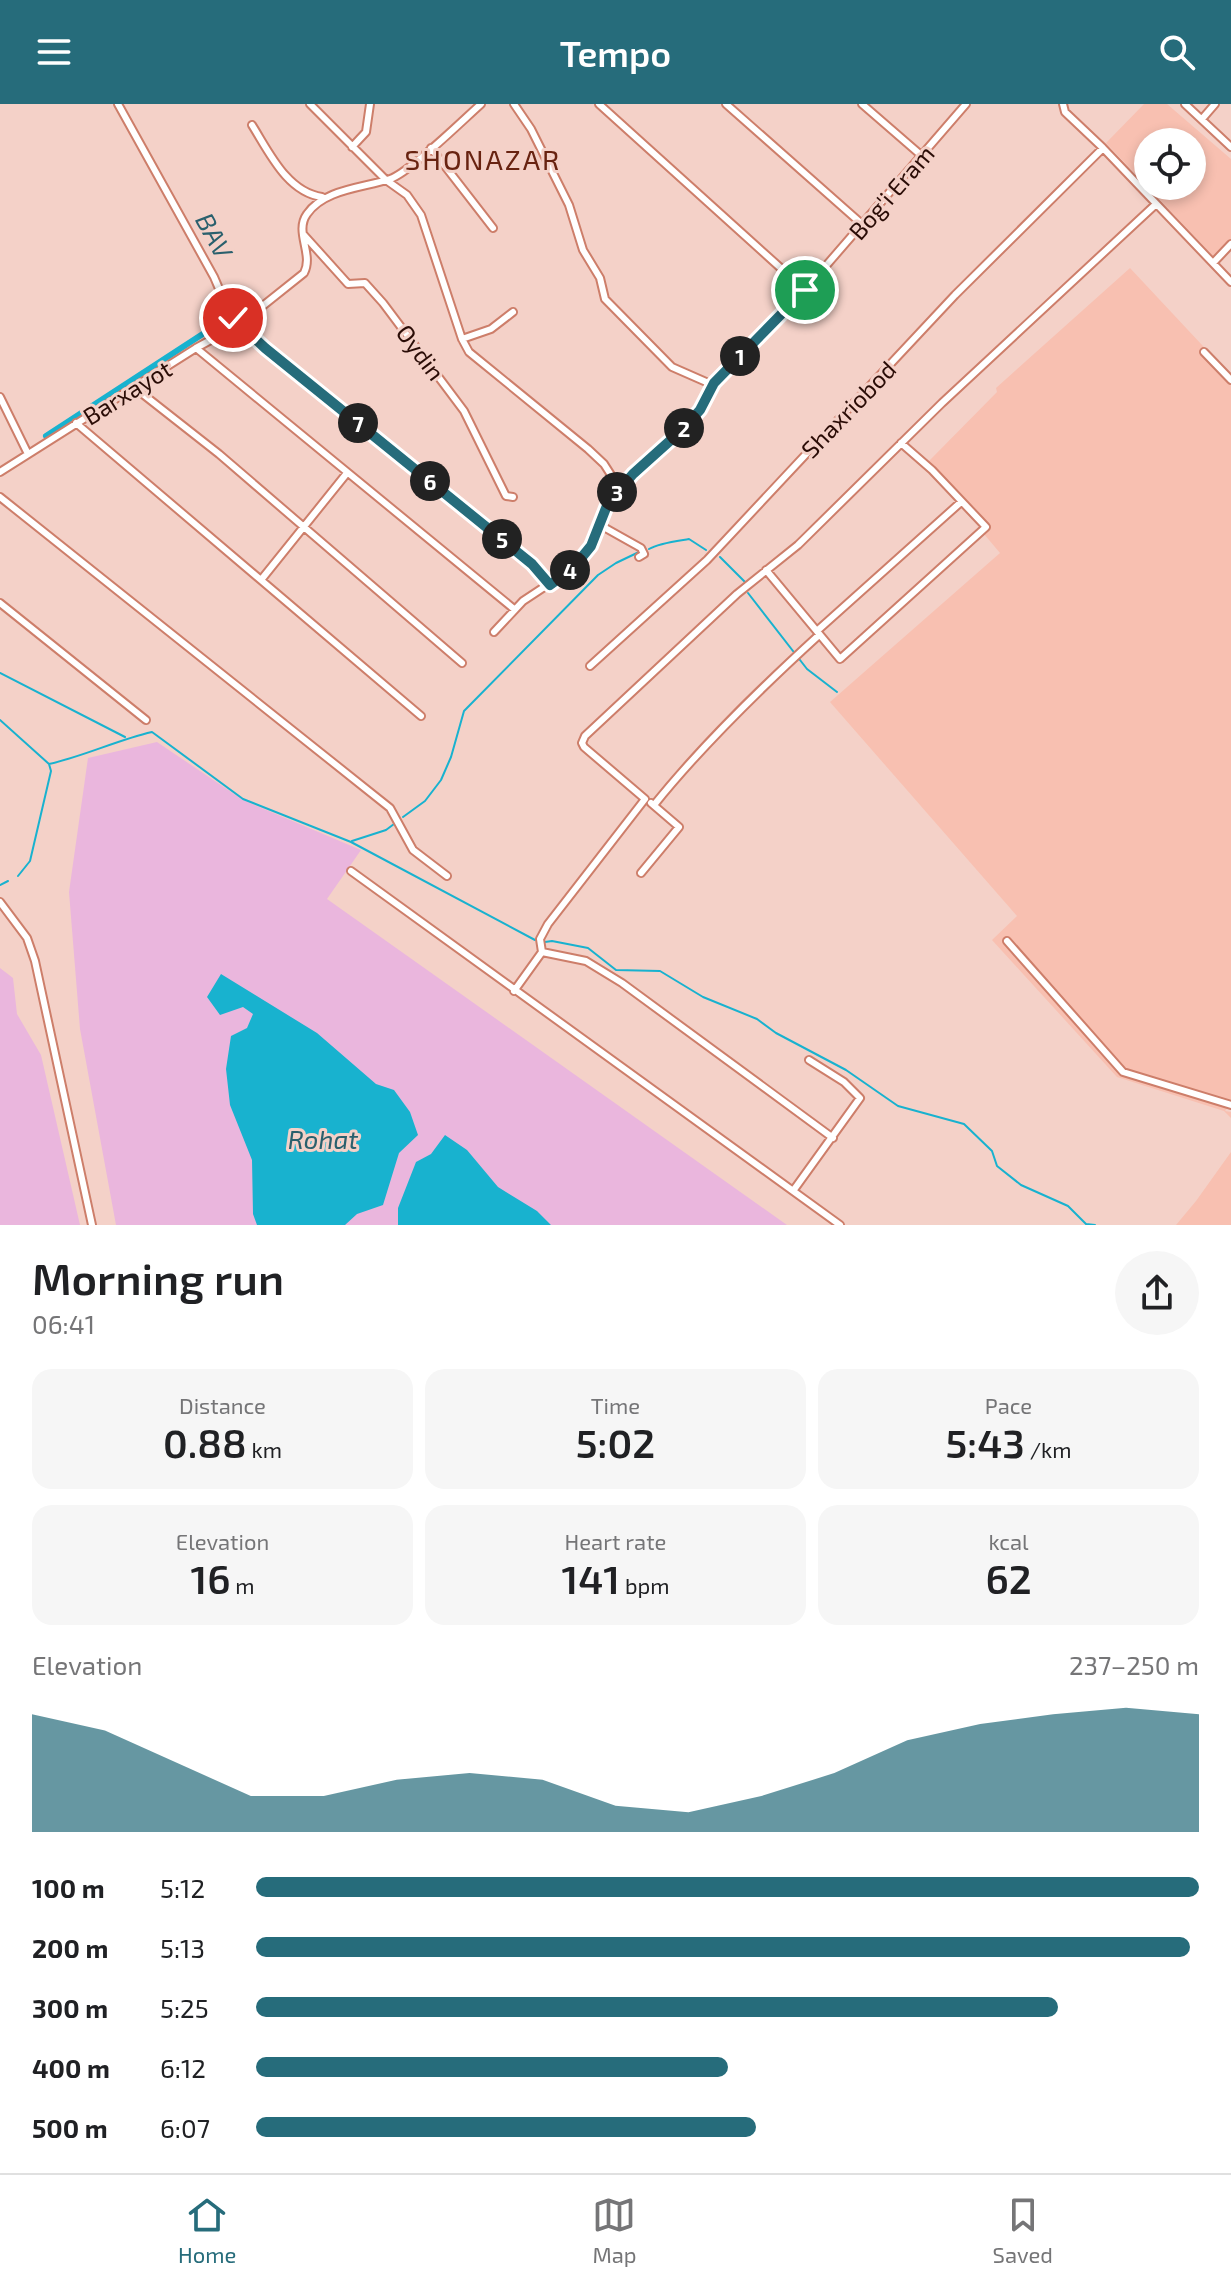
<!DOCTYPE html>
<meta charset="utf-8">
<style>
:root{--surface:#fff;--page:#f6f6f6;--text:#202124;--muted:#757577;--line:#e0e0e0;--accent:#266c7b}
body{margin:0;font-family:"Exo 2",sans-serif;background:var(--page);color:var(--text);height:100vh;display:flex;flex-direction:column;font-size:30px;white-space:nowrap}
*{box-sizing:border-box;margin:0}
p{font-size:26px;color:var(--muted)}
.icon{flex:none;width:44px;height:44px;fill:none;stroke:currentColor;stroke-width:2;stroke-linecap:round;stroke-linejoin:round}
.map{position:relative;height:1121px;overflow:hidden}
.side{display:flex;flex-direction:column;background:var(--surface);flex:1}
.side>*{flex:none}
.fabs{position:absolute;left:1134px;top:24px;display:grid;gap:16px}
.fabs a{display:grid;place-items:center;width:72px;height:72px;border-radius:50%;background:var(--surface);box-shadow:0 4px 12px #0003;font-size:40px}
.pin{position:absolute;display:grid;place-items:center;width:68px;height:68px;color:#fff;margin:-34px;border:4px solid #fff;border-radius:50%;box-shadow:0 2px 8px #0007}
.km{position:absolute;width:40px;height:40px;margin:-20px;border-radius:50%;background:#222;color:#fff;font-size:22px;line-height:40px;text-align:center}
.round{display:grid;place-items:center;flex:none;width:84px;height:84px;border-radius:42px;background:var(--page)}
.summary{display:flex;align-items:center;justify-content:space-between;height:136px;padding:0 32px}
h1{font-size:44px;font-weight:600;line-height:60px}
.stats{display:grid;grid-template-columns:repeat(3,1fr);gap:12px;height:136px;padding:8px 32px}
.stats div{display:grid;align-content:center;border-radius:20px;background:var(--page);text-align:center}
.stats b{font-size:40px;font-weight:600}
.stats small{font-size:22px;font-weight:400}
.stats p{font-size:22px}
.chart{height:224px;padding:16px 32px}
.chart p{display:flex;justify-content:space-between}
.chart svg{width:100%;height:144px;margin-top:8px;fill:var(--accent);opacity:.7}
ul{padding:0 32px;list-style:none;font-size:26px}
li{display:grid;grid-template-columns:128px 96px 1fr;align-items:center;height:60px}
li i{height:20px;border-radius:10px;background:var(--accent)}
header{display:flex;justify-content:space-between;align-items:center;height:104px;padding:0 32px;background:var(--accent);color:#fff;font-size:36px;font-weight:600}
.tab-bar{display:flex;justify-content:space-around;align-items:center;height:112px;border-top:2px solid var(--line);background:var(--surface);font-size:22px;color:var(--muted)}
.tab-bar a{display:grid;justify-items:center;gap:4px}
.tab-bar .selected{color:var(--accent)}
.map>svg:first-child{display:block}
</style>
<header><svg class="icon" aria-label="menu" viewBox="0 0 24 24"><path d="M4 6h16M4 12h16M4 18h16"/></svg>Tempo<svg class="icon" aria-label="search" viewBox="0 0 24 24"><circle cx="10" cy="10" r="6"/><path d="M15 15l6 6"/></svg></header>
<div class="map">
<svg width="1231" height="1121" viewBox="0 0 1231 1121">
<rect width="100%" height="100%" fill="#f4d1c8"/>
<path fill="#f8c0b1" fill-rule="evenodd" d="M 1144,0 L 1167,0 L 1231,55 L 1231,135 L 1214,153 L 1106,39 ZM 1148,38 L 1192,38 L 1192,82 L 1148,82 Z
M 1130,164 L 1231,272 L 1231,1000 L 1225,1007 L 1231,1008 L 1231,1014 L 1224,1007 L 1117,973 L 992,836 L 1017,812 L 830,598 L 1000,449 L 984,430 L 990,423 L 928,358 L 997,288 L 996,284 Z
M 1231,1048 L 1231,1121 L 1176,1121 L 1196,1097 Z"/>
<path fill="#eab6dd" d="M 157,638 L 243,696 L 361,746 L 327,795 L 787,1121 L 116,1121 L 80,925 L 69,788 L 88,654 Z
M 0,864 L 13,874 L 17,910 L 41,951 L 80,1121 L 0,1121 Z"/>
<path fill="#18b2cf" d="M 221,870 L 317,929 L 376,980 L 394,986 L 410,1008 L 418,1031 L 399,1049 L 383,1101 L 357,1110 L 345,1121 L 257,1121 L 253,1110 L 252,1056 L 230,1001 L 226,965 L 231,932 L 247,924 L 253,910 L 243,903 L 220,911 L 207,893 Z
M 445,1031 L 467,1046 L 498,1083 L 537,1107 L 551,1121 L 398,1121 L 398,1104 L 416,1058 L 431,1050 Z"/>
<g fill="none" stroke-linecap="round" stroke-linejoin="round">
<path stroke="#18b2cf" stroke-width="2" d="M 649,445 C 659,439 677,437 689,435 L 706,446
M 720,453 L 745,478
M 748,489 L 807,565 L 837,588
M 0,569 L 125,633
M 0,616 L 49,660 L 51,667 L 30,757 L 18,772
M 49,660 C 85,652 117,636 152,628 L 243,695 L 351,738 L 535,836
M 403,713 L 425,697 L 441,676 L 451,653 L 464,607 L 598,471 L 616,459 L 639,448
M 352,737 L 386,726 L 394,720
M 0,781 L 8,777
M 545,838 L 552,837 L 588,844 L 616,866 L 660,867 L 703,893 L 757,915 L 776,929 L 846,966 L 898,1002 L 964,1020 L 992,1047 L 997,1062 L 1021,1081 L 1068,1102 L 1086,1120 L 1095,1121"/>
<path stroke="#18b2cf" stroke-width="6" d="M 46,332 L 235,209 L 222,186"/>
<g stroke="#cd7e6a" stroke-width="10">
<path id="street" d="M 118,0 L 214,173 L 229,208 L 265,244 L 532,460 L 550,481
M 310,0 L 386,76 L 407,91 L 421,111 L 462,235 L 469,248 L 588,345 L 604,360 L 620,385
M 514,0 L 531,25 L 569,101 L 583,146 L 600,174 L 605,195 L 672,263 L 713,281
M 599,0 L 805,186
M 726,0 L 863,121
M 862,0 L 922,52
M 1063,0 L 1065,8 L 1103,44 L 1231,178
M 1185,0 L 1231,43
M 1202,15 L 1215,0
M 252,21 C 269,48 287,88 322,93
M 352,43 L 366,28 L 370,0
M 431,44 L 493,124
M 303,130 L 348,180 L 365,179 L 383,199 L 464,307 L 506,392 L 513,393
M 1213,159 L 1231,140
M 462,235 L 491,225 L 513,208
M 196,244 L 514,505
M 1204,248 L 1231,276
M 135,284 L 219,350 L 462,559
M 0,293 L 28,350
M 76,319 L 421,612
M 0,368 L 196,244 L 240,220 L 304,169 C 314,150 294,128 307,110 C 324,85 363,84 390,75 C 409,69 463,16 481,0
M 0,393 L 390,704 L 413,746 L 447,772
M 600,421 L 641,444 L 644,450 L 639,453
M 766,466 L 840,555 L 986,423 L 932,366 L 901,339
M 261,476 L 347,369
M 0,499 L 146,616
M 818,526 L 961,398
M 494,528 L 523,497 L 573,464 L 591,442 L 608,399 L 633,370 L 682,326 L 700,306 L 714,279 L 805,186 L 966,0
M 590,562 L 707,456 L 955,191 L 1103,44
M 654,701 C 703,640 761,584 819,531
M 351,767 L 840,1121
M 641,769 L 679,723 L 651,699
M 0,798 L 27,834 L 35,857 L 92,1121
M 1007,837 L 1123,968 L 1231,1001
M 542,848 L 540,835 L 548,820 L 645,695 L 584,643 L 582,639 L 585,632 L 737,490 L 798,441 L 942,299 L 1155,101
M 514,887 L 542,848 L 586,857 L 622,879 L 833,1034
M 793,1087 L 860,994 L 844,978 L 809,956"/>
</g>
<use href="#street" stroke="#fff" stroke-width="6"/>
</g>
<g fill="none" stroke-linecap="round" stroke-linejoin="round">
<g stroke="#fff" stroke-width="16">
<path id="route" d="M 233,214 L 265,244 L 532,460 L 550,481 L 573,464 L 591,442 L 608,399 L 633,370 L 682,326 L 700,306 L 714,279 L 805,186"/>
</g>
<use href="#route" stroke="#266c7b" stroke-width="10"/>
</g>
<g text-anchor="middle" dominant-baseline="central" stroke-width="6" stroke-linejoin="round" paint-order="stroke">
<g font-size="24" fill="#2a0c06" stroke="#f4d1c8">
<text transform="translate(891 88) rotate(-49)">Bog'i Eram</text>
<text transform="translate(421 248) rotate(53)">Oydin</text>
<text transform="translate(127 288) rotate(-32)">Barxayot</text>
<text transform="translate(848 305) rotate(-46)">Shaxriobod</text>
</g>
<g font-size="26" font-style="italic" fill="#2a606d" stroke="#f4d1c8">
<text transform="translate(215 131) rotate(61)">BAV</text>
<text x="323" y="1034">Rohat</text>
</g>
<g font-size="28" letter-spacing="2" fill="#682311" stroke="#f4d1c8">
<text x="483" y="55">SHONAZAR</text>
</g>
</g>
</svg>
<div class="fabs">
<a><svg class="icon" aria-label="locate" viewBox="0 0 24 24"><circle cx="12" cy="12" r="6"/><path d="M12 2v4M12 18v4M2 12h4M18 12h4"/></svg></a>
</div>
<div class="pin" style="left:805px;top:186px;background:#1e9e55"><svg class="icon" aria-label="arrive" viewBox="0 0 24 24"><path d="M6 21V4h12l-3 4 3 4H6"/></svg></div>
<div class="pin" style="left:233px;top:214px;background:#d93025"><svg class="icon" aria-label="check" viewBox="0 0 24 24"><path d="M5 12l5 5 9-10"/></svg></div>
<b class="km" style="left:740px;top:252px">1</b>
<b class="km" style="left:684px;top:324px">2</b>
<b class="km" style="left:617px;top:388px">3</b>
<b class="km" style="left:570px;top:466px">4</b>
<b class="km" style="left:502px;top:435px">5</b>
<b class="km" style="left:430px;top:377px">6</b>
<b class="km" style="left:358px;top:319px">7</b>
</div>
<section class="side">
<div class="summary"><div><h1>Morning run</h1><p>06:41</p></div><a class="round"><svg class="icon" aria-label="share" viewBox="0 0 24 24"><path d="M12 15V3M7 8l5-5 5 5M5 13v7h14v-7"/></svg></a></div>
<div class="stats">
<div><p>Distance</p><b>0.88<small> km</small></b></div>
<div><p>Time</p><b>5:02</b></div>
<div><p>Pace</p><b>5:43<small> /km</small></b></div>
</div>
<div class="stats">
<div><p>Elevation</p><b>16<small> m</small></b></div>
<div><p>Heart rate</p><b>141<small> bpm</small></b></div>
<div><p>kcal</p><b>62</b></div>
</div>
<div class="chart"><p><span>Elevation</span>237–250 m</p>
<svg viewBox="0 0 160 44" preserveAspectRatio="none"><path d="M0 44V8L10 13L20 23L30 33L40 33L50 28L60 26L70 28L80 36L90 38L100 33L110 26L120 16L130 11L140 8L150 6L160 8V44z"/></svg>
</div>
<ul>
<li><b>100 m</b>5:12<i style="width:100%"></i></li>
<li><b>200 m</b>5:13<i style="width:99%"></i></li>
<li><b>300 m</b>5:25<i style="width:85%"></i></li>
<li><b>400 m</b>6:12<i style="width:50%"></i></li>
<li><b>500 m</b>6:07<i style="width:53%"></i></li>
</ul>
</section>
<nav class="tab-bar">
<a class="selected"><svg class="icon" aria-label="home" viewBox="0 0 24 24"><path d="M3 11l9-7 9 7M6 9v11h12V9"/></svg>Home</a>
<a><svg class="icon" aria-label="map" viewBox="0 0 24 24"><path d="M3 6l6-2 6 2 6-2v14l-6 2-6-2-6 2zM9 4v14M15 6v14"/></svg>Map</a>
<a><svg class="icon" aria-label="saved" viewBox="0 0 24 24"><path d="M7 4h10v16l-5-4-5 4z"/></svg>Saved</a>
</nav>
